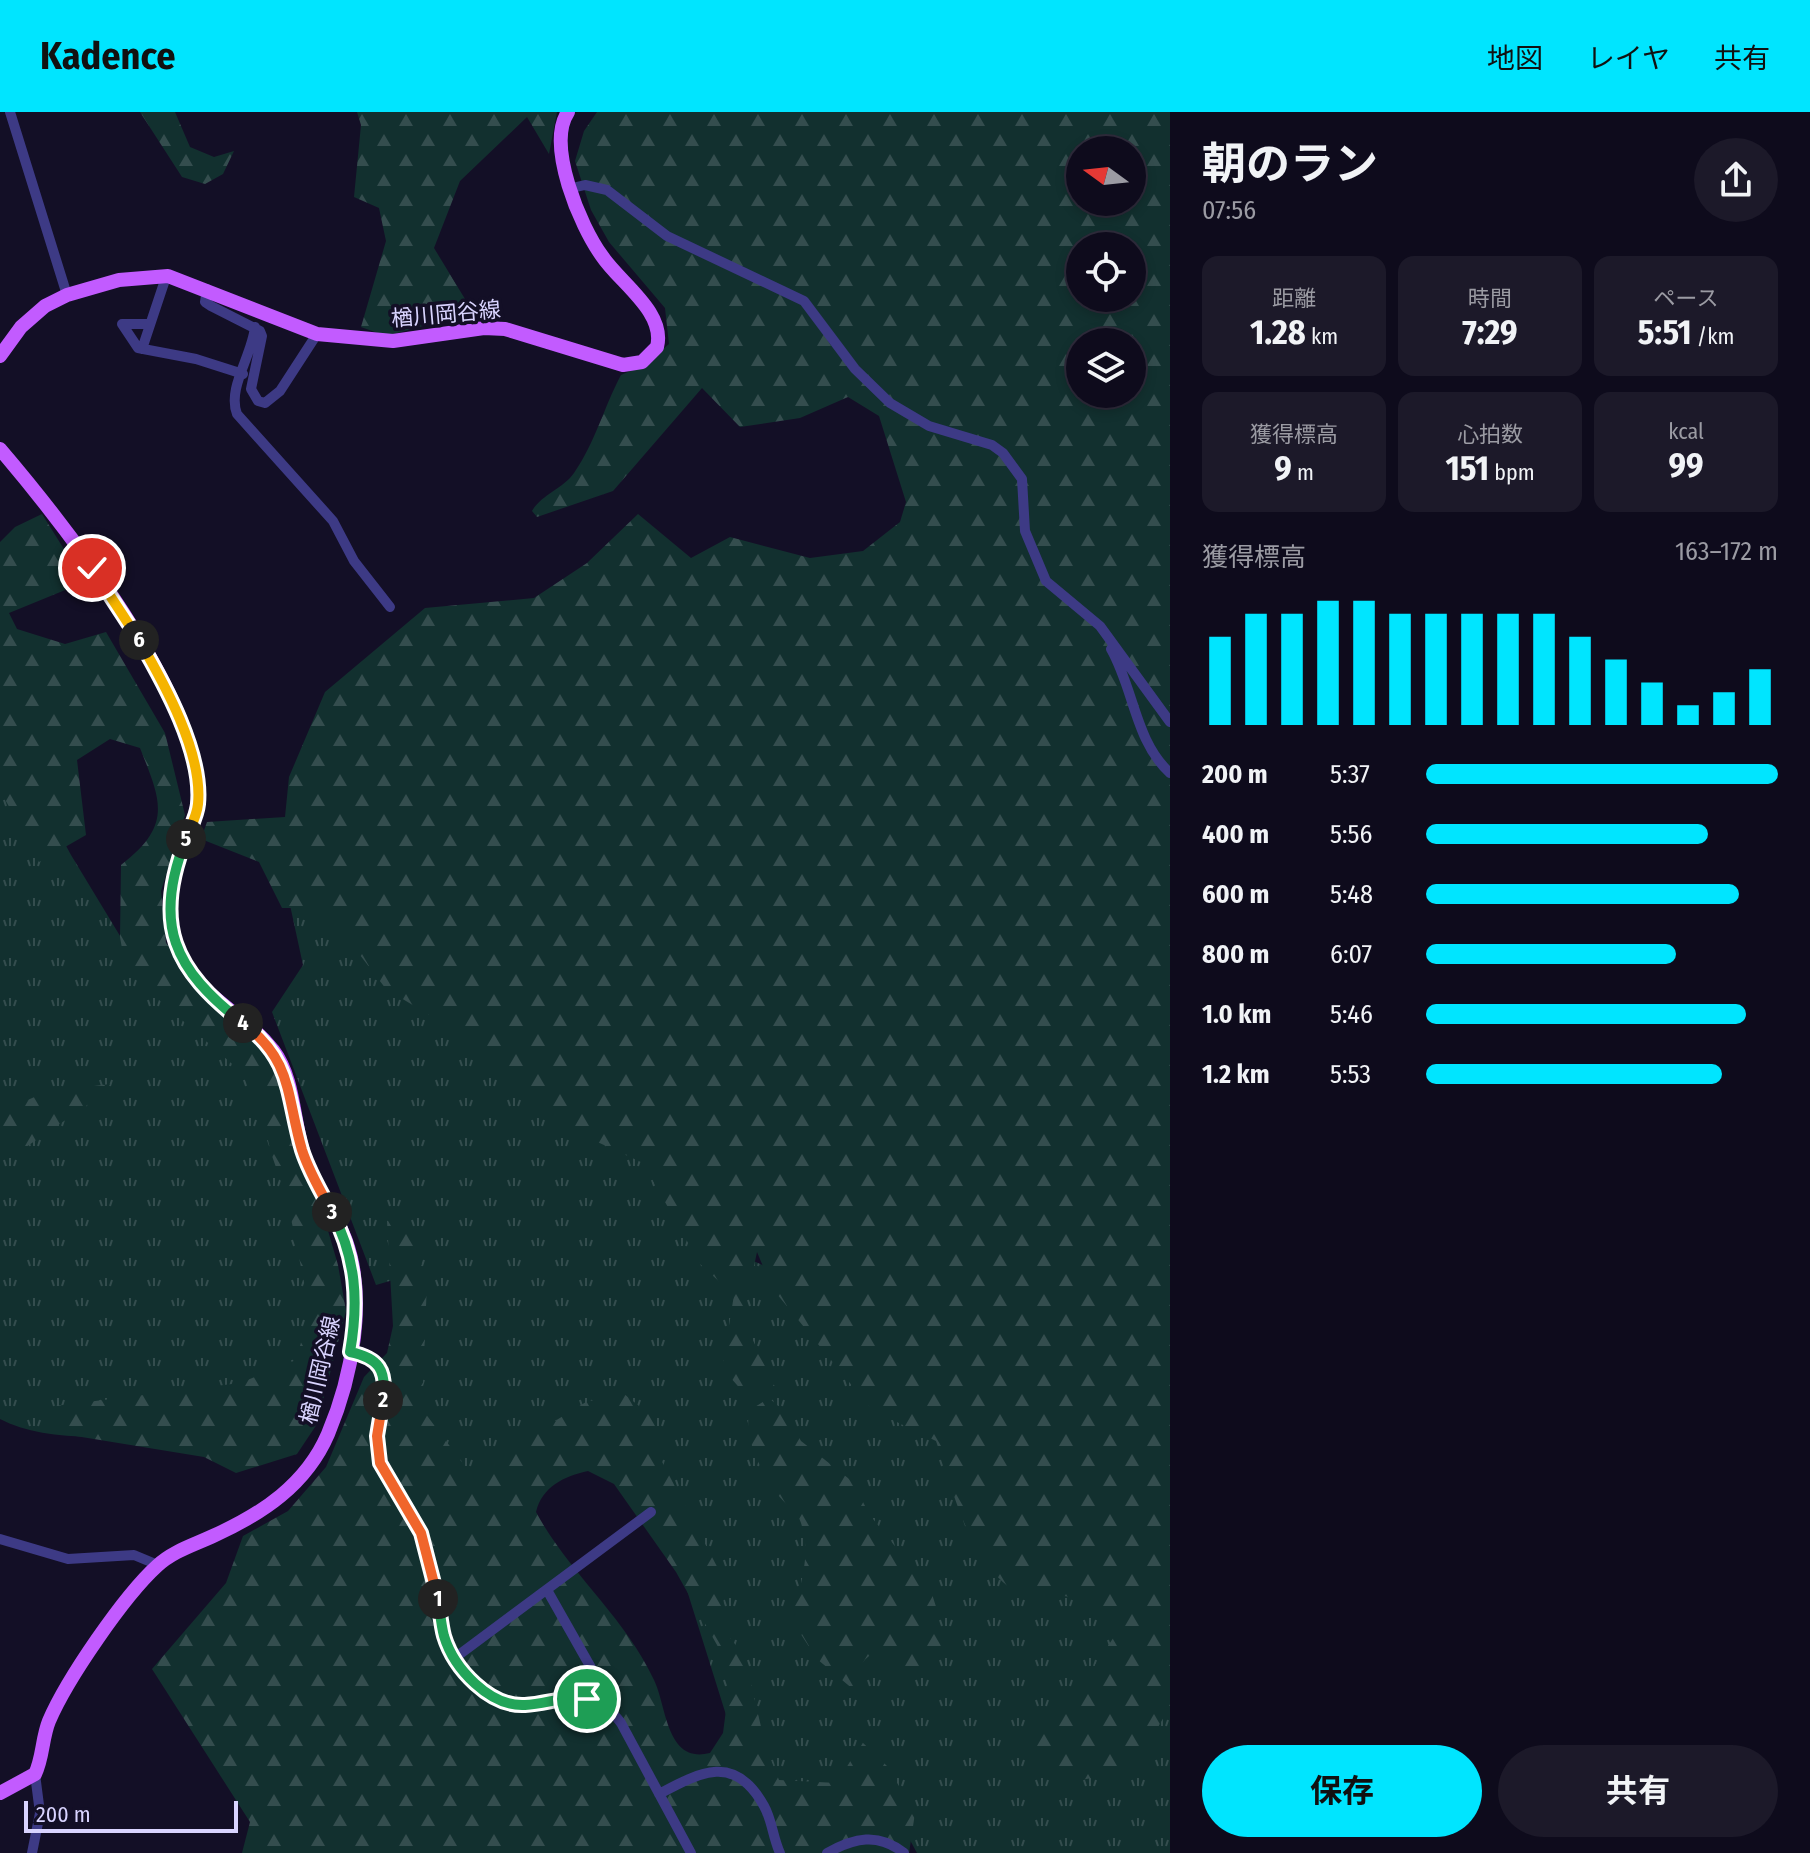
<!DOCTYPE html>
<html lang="ja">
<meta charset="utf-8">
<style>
:root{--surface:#0e0b1c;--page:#1c1929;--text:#f1f3f6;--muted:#9b9ba3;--line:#2e2b3b;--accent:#00e5ff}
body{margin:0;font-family:"Fira Sans Condensed","Noto Sans JP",sans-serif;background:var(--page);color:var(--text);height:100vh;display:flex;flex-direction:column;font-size:30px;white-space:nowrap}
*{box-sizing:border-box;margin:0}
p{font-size:26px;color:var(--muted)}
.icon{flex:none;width:44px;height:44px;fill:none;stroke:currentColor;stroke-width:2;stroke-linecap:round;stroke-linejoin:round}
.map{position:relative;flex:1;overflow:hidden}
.side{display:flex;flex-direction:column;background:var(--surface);width:640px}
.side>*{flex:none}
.needle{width:52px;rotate:285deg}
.controls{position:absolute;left:1066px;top:24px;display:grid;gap:16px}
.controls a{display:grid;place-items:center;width:80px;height:80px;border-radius:50%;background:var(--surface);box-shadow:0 4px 12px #0003,0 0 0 2px var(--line);font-size:40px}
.scale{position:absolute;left:24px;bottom:20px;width:214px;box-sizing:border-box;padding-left:8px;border:4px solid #d9d4ff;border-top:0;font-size:22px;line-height:28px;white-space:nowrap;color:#d9d4ff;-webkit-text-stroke:6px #130f26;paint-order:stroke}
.pin{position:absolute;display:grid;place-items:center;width:68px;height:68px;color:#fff;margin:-34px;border:4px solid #fff;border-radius:50%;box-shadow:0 2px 8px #0007}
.km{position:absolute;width:40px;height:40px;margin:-20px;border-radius:50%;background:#222;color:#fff;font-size:22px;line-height:40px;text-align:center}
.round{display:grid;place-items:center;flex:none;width:84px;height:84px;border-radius:42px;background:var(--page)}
.headline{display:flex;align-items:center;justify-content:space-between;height:136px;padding:0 32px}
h1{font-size:44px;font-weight:700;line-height:60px}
.metrics{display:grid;grid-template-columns:repeat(3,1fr);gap:12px;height:136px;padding:8px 32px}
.metrics div{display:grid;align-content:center;border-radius:16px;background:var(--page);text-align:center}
.metrics b{font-size:34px;font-weight:700}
.metrics small{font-size:22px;font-weight:400}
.metrics p{font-size:22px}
.chart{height:224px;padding:16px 32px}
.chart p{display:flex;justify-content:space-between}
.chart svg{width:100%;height:144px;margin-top:8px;stroke:var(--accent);stroke-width:6}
.button{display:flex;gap:16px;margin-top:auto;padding:16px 32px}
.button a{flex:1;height:92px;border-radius:48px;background:var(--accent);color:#111;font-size:32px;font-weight:700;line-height:92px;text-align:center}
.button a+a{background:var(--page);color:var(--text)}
ul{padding:0 32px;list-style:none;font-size:26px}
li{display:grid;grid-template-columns:128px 96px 1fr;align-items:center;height:60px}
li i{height:20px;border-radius:10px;background:var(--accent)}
header{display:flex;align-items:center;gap:48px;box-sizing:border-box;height:112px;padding:0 40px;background:var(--accent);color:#111}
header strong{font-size:38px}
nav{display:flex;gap:44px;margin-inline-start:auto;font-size:28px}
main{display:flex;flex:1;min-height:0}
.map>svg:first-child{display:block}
</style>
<header>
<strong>Kadence</strong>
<nav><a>地図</a><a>レイヤ</a><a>共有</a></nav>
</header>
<main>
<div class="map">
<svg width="1170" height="1741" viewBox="0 0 1170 1741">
<defs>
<pattern id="grass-tufts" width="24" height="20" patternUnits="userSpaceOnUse" patternTransform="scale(2)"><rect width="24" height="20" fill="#12302f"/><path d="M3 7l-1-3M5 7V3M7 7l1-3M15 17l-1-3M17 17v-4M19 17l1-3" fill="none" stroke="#344d4e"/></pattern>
<pattern id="forest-firs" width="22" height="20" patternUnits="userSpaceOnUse" patternTransform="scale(2)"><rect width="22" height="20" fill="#12302f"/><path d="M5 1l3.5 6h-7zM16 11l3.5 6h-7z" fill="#344d4e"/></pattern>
</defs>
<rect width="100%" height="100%" fill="#130f26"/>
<path fill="url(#grass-tufts)" d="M 0,612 L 71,743 L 137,852 L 259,966 L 328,1169 L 303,1298 C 221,1310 74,1346 0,1307 Z
M 305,780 L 465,891 L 649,1055 L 699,1124 L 773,1158 L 1170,1489 L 1170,1741 L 917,1741 L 904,1717 L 779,1705 L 732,1622 L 680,1456 L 602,1318 L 472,1427 L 398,1331 L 400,1166 L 376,1173 L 272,900 L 303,853 L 290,793 Z"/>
<path fill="url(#forest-firs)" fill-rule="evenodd" d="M 140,0 L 175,0 L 190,35 L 214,45 L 234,39 L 223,62 L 205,72 L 182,65 Z
M 357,0 L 557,0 L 549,42 L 527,5 L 460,69 L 434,136 L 465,187 L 453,206 L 386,224 L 361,215 L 386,129 L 379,96 L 354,85 L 361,13 Z
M 597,0 L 1170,0 L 1170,1595 L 1132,1658 L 1061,1672 L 1031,1635 L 1041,1610 L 1070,1590 L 1120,1516 C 1102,1484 1066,1484 1033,1481 C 1025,1480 1016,1481 1010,1476 C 967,1443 953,1378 936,1329 L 872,1298 L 772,1176 L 757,1140 L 743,1207 L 775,1275 L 744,1281 L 722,1256 L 734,1183 L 700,1152 L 643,1051 L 567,1016 L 456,919 L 386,877 L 324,796 L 282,796 L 259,750 L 201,727 L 207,710 L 285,705 L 289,665 L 325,580 L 425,496 L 534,486 L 587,451 L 638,402 L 691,446 L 730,425 L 810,446 L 863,439 L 900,410 L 906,390 L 879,304 L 848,285 L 800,306 L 740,315 L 702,276 L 613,379 L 537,405 L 532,399 C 542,382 563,377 574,361 C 595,331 604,295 621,263 L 644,253 L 669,232 L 665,196 L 609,130 L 591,98 L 575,49 L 584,19 ZM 1080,38 L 1132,38 L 1132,90 L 1080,90 ZM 1080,134 L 1132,134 L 1132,186 L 1080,186 ZM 1080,230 L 1132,230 L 1132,282 L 1080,282 Z
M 42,402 L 77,458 L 75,474 L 9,501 L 17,517 L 65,532 L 106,520 L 165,621 L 185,703 L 161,779 L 166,831 L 261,933 L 288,989 L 310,1057 L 338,1153 L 346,1199 L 317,1312 L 297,1342 L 236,1361 L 204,1345 L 45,1319 L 55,1294 L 240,1271 L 296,1248 L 310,1199 L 287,1087 L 271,1041 L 259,990 L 239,958 L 126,859 L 120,825 L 121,753 C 173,713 161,689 140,636 L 110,627 L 77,648 L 86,723 L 39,750 L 0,678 L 0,430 L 15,415 Z
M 110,972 L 102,983 L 26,1035 L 0,1033 L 0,1000 L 46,980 Z
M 406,1103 L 427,1169 L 422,1297 L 470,1361 L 586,1290 L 623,1281 L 655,1307 L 660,1346 L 723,1466 L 724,1517 L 745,1546 L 766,1636 L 779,1668 L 837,1671 L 862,1630 L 887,1654 L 915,1701 L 909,1741 L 242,1741 L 250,1710 L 152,1557 L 226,1471 L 243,1424 L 288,1399 L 326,1355 L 364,1265 L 387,1241 L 393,1214 L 387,1109 ZM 588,1359 L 614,1372 L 676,1460 L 726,1549 L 729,1575 L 723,1621 L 710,1641 C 666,1652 667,1595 654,1568 C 625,1505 568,1460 536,1400 C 542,1375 564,1364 588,1359 Z
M 769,1286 L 785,1300 L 801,1329 L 853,1370 L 869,1402 L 931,1479 L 938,1501 L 941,1536 L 936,1547 L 916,1561 L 895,1563 L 873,1541 C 861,1549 852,1563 854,1578 L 817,1547 L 791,1507 C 800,1475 812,1444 801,1411 C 798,1400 785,1392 778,1383 C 762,1360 742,1326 750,1298 Z"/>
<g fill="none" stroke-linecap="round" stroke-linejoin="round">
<path stroke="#3d3a85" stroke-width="10" d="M 10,0 L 67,183
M 572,76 L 585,73 L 607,78 L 667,124 L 804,189 L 855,257 L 890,291 L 929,314 L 992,333 L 1003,341 L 1022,367 L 1025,419 L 1046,469 L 1100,514 L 1170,610
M 207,177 L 205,190 L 211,194 L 260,219 L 262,224 L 251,277 L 258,289 L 265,291 L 280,279 L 317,222
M 150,212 L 122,212 L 138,236 L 196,247 L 243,262
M 255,215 C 252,244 227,276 237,302 L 333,409 L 354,449 L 390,495
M 142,237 L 164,171
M 1111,537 C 1134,577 1135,629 1170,661
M 350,1240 L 374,1248 L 383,1260 C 387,1286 373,1312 377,1338 C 381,1370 410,1395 423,1424 C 436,1456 434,1491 444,1524 C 452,1550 482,1587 509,1592 C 553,1600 586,1564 621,1611 L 691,1741
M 0,1427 L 68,1447 L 134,1443 L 158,1453
M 547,1478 L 598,1568 L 596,1589
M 456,1545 L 651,1400
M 659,1682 C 700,1660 735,1641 764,1694 C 772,1708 773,1726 780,1741
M 32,1741 L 40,1701 L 35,1662
M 827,1741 C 854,1726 878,1720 904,1741"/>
<path stroke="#c25bff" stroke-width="14" d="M 0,244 L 21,215 L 45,194 L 67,183 L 119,168 L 168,164 L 317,222 L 393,229 L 484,216 L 505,217 L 623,253 L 642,250 L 657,235 C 666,200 620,171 602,144 C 580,114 546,33 568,0
M 0,337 C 64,412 198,583 198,683 C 198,699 192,713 186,728 C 172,763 164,799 177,835 C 196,885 242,899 273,938 C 295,967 293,1010 304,1043 C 314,1073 335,1099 346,1129 C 367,1188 352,1265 328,1322 C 306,1373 262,1402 213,1424 C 194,1433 173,1439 157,1454 C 124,1484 67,1567 49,1609 C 42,1626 43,1646 35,1662 L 0,1681"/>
</g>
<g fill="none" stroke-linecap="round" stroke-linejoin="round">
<g stroke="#fff" stroke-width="16">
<path id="split-1" d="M 438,1487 C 440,1499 441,1513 444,1524 C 454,1557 490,1595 525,1593 C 547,1592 566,1583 587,1587"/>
</g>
<g stroke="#fff" stroke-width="16">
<path id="split-2" d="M 383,1288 L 377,1324 L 380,1351 L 421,1421 L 438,1487"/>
</g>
<g stroke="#fff" stroke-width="16">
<path id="split-3" d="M 332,1100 C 356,1146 359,1189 350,1240 C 379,1246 387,1258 383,1288"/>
</g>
<g stroke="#fff" stroke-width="16">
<path id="split-4" d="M 243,911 C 293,949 286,983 302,1038 C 309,1060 321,1080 332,1100"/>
</g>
<g stroke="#fff" stroke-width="16">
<path id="split-5" d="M 186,727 C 152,812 174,858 243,911"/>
</g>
<g stroke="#fff" stroke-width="16">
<path id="split-6" d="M 139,528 C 164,571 203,641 198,692 C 197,704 190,716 186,727"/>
</g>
<g stroke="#fff" stroke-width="16">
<path id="split-7" d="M 92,456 L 139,528"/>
</g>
<use href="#split-1" stroke="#22a559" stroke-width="10"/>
<use href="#split-2" stroke="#f0652b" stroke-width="10"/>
<use href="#split-3" stroke="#22a559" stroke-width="10"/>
<use href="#split-4" stroke="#f0652b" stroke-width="10"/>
<use href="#split-5" stroke="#22a559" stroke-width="10"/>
<use href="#split-6" stroke="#f5b400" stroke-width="10"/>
<use href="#split-7" stroke="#f5b400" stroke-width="10"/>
</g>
<g text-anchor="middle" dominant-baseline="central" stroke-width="7" stroke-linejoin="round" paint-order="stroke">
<g font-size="22" fill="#d9d4ff" stroke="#130f26">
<text transform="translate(446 202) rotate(-5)">楢川岡谷線</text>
<text transform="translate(320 1258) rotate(-77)">楢川岡谷線</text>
</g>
</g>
</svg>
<div class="controls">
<a><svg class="needle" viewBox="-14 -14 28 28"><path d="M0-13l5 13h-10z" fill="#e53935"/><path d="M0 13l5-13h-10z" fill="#9b9ba3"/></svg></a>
<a><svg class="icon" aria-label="locate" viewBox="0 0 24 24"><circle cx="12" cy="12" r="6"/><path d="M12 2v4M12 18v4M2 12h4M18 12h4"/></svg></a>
<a><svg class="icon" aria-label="layers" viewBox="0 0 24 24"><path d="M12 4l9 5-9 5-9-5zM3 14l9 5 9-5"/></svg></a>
</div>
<div class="scale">200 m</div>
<div class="pin" style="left:587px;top:1587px;background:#1e9e55"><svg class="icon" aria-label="arrive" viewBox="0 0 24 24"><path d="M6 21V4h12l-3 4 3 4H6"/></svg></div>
<div class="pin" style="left:92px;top:456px;background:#d93025"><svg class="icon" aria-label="check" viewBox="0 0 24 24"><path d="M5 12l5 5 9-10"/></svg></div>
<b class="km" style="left:438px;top:1487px">1</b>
<b class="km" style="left:383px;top:1288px">2</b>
<b class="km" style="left:332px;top:1100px">3</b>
<b class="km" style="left:243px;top:911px">4</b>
<b class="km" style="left:186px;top:727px">5</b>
<b class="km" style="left:139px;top:528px">6</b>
</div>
<section class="side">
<div class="headline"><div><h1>朝のラン</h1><p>07:56</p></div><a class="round"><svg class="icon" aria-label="share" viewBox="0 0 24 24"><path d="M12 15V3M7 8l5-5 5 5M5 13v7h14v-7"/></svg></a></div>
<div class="metrics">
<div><p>距離</p><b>1.28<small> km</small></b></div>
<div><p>時間</p><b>7:29</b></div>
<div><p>ペース</p><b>5:51<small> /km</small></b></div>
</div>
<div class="metrics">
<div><p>獲得標高</p><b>9<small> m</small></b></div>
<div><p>心拍数</p><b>151<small> bpm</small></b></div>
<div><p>kcal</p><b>99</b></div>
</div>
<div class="chart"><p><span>獲得標高</span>163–172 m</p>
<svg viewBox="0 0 160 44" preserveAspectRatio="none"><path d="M5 44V17M15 44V10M25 44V10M35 44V6M45 44V6M55 44V10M65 44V10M75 44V10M85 44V10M95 44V10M105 44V17M115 44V24M125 44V31M135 44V38M145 44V34M155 44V27"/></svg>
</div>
<ul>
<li><b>200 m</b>5:37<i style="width:100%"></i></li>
<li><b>400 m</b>5:56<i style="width:80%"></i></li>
<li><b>600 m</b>5:48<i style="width:89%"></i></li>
<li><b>800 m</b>6:07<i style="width:71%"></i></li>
<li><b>1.0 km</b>5:46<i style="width:91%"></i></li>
<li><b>1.2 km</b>5:53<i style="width:84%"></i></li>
</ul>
<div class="button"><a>保存</a><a>共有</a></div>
</section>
</main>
